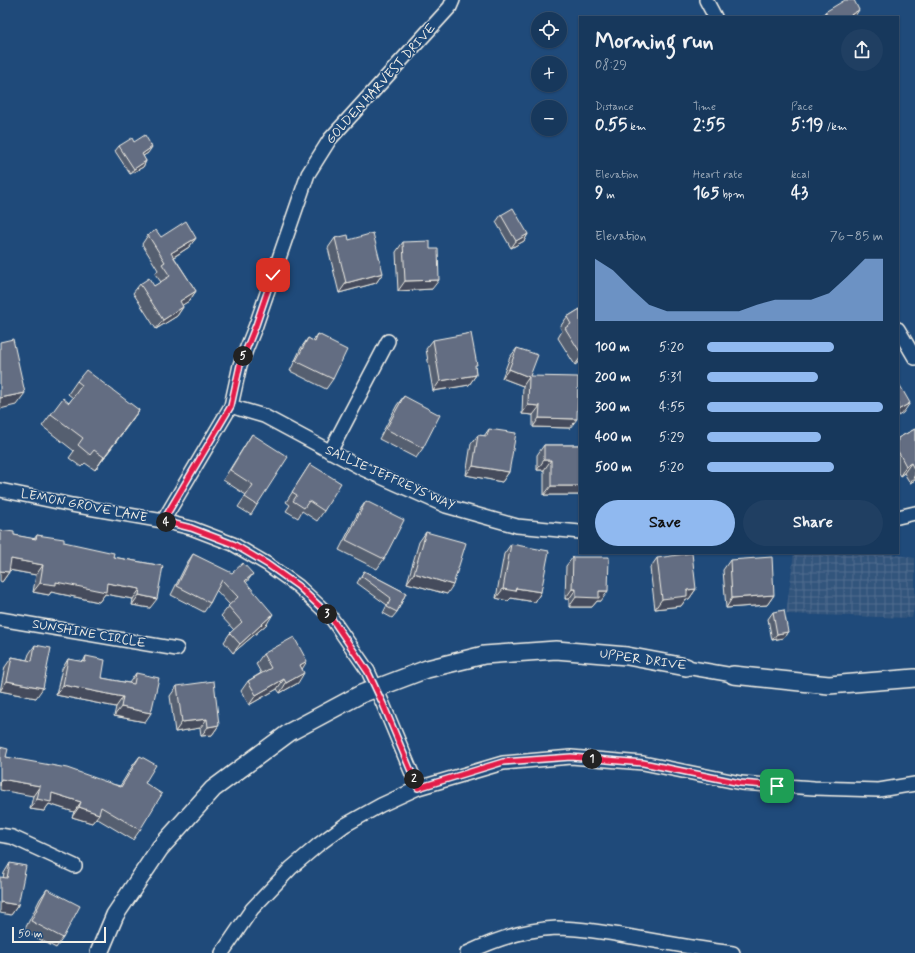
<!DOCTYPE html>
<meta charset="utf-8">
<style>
:root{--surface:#17385c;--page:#203f62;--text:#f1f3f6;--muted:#9eacbb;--line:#365272;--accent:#90b9f0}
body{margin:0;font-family:Mynerve,sans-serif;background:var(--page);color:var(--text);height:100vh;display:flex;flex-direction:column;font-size:15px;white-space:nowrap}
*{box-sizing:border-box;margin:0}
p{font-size:13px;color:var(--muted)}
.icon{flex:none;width:22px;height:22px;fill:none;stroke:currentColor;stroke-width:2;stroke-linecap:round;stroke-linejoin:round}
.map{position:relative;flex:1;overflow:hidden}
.details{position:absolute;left:579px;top:16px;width:320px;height:538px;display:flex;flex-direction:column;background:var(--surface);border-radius:0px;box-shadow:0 1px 3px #0004,0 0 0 1px var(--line)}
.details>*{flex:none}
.fabs{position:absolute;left:531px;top:12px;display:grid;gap:8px}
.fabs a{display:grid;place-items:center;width:36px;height:36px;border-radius:50%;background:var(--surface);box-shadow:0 1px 3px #0004,0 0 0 1px var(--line);font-size:20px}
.scale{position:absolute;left:12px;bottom:10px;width:94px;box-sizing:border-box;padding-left:4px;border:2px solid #f4f1e8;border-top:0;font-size:11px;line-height:14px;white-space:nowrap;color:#f4f1e8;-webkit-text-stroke:3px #1f4a7a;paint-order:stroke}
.pin{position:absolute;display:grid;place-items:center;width:34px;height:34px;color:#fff;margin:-17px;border-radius:8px;box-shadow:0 2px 6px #0006}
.km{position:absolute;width:20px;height:20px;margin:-10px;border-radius:50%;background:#222;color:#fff;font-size:11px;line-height:20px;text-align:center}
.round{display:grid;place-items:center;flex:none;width:42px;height:42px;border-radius:21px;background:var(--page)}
.overview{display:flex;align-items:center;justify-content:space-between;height:68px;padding:0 16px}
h1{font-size:22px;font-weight:800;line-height:30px}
.metrics{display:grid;grid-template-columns:repeat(3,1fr);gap:6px;height:68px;padding:4px 16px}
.metrics div{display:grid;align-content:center}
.metrics b{font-size:17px;font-weight:800}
.metrics small{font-size:11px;font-weight:400}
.metrics p{font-size:11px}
.chart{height:112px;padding:8px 16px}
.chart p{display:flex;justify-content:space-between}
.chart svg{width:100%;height:72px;margin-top:4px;fill:var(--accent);opacity:.7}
.action{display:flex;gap:8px;margin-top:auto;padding:8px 16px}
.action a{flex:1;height:46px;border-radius:24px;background:var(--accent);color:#111;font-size:16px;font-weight:800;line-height:46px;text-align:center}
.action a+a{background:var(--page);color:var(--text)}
ul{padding:0 16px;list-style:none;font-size:13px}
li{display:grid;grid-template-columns:64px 48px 1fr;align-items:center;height:30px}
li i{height:10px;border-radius:5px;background:var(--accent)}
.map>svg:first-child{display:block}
</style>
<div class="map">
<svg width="915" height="953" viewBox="0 0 915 953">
<defs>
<pattern id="industrial-grid" width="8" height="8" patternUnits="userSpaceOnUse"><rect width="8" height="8" fill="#33547c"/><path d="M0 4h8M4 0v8" fill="none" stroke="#516d8f"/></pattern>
</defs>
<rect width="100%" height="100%" fill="#1f4a7a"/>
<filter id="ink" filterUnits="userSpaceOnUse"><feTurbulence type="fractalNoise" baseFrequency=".025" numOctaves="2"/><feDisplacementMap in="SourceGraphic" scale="8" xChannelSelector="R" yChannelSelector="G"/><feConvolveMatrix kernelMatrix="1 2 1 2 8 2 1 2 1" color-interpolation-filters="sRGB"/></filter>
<g filter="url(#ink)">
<path fill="url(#industrial-grid)" d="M 794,553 L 885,553 L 915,558 L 915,603 L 912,618 L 786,614 Z"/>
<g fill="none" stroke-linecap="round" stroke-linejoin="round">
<g stroke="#f4f1e8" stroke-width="16">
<path id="minor" d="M 706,0 L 715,17
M 898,329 L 915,358
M 231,406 L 240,409 L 264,416 L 363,469 L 446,506 L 517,526 L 580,532
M 330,452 L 388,341
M 0,490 L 72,505 L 163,521 L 191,528 L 233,544 L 267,564 L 298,586 L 330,616 L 368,671 L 383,704 L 418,788
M 898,517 L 915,513
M 163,521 L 231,406 L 240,365 L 256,325 L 308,174 L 330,139 L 450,7 L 453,0
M 0,619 L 177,649
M 686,667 L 733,675
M 0,835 L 12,837 L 75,866
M 222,953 L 252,909 L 291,868 L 318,845 L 345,825 L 381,805 L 418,788 L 503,763 L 571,757 L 643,763 L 741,783 L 814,788 L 879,790 L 915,784
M 467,953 C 494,940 526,929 557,928 C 583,928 608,933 633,937 C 666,943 699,949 733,953"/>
</g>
<g stroke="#f4f1e8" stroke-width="20">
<path id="major" d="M 733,675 L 829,685 L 915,678
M 99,953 L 115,915 L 160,848 L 213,789 L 290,732 L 361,694 L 427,669 L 484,655 L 556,650 L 627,656 L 686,667"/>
</g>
<use href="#minor" stroke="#1f4a7a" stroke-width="13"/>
<use href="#major" stroke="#1f4a7a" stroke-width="17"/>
</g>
<path fill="#555e70" stroke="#f4f1e8" d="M 825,12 L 855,16 L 853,17 L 822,17 Z
M 134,142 L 148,153 L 143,156 L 146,161 L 143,167 L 130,174 L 115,151 L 119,146 Z
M 501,215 L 528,234 L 524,241 L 511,248 L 496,222 Z
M 148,235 L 161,237 L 196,238 L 189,247 L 174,257 L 196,291 L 189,301 L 182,305 L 183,307 L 177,316 L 156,329 L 133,293 L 140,284 L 154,286 L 161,282 L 155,274 L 158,270 L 142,244 Z
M 335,238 L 349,240 L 383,273 L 376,283 L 339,293 L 328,248 Z
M 403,242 L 432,289 L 398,291 L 396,252 Z
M 580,309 L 580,361 L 575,365 L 558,338 L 562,331 L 560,327 L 567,317 Z
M 318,334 L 329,341 L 333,379 L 326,389 L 290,371 L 301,348 L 308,338 L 313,341 Z
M 433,340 L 475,367 L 476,375 L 469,385 L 433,391 L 426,349 Z
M 517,348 L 530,376 L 570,428 L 533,427 L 533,415 L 522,414 L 523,386 L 502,378 L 510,357 Z
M 77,381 L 139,410 L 95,470 L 85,463 L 81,467 L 69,458 L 74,451 L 42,426 L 51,414 L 69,403 L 73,398 L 68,394 Z
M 404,396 L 423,448 L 416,458 L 379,439 L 397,405 Z
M 489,429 L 509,472 L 502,482 L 466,475 L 471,444 L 478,435 L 484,436 Z
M 915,429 L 915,480 L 910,483 L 904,473 L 900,476 L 898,473 L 898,438 Z
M 252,434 L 257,505 L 251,515 L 238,507 L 246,495 L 223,480 Z
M 544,445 L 580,445 L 580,495 L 544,495 L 544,470 L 537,470 L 537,455 Z
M 310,464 L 324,511 L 317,521 L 302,511 L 298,518 L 286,511 L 290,505 L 286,502 Z
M 366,501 L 384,559 L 377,569 L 339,550 L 359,511 Z
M 426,532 L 447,594 L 407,583 L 419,542 Z
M 14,535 L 34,539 L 37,535 L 113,557 L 163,566 L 150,608 L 132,605 L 133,599 L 105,594 L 99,602 L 51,592 L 49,595 L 33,592 L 36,575 L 9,570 L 9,572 L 2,582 Z
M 511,544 L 541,592 L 535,602 L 511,598 L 508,601 L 496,598 L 504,554 Z
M 193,554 L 246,583 L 267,624 L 233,653 L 224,642 L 230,633 L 234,630 L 221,616 L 230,605 L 216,590 L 210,603 L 204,612 L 171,595 L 187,563 Z
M 573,557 L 601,601 L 597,601 L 592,607 L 569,607 L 569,599 L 565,599 L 566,566 Z
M 657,558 L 696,589 L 689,599 L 686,599 L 681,606 L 655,609 L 650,568 Z
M 730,560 L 774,595 L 767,605 L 726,608 L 723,570 Z
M 364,571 L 406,593 L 397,612 L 392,618 L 383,613 L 387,605 L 357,583 Z
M 773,612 L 788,632 L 783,638 L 772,640 L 768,619 Z
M 35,645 L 36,698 L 0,691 L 5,667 L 12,657 L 27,660 L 29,654 Z
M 263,654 L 298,683 L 280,693 L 277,689 L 249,705 L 241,691 L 248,681 L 261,673 L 256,664 Z
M 86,656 L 102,678 L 129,683 L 136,673 L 145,722 L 114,716 L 116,707 L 56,695 L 62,669 L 68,659 L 83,662 Z
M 177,686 L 219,725 L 212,735 L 201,736 L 200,728 L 175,732 L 170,696 Z
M 140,756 L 145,783 L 140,830 L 133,840 L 96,818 L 92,823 L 72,817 L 74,812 L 49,804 L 44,811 L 30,809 L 33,796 L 6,757 L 120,786 L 133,765 Z
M 10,863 L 18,905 L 11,915 L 3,878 L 4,873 Z
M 47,889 L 63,938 L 56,948 L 24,931 L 40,899 Z"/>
<path fill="#454c5b" stroke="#f4f1e8" d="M 859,10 L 855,16 L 853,17 L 847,17 Z
M 152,147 L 148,153 L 138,159 L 142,154 Z
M 146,161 L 143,167 L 130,174 L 134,169 Z
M 528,234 L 524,241 L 511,248 L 516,241 Z
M 196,238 L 189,247 L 164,263 L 171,253 Z
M 383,273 L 376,283 L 339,293 L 346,283 Z
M 439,280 L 432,289 L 398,291 L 405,281 Z
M 196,291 L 189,301 L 173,311 L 180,301 Z
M 183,307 L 177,316 L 156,329 L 163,320 Z
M 580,358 L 580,361 L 575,365 Z
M 509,369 L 529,377 L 523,386 L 502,378 Z
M 476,375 L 469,385 L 433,391 L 440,381 Z
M 25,393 L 16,405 L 0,409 L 0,398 Z
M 910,403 L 903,413 L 898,416 L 898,410 Z
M 528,405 L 540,406 L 533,415 L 522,414 Z
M 139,410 L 130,423 L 95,470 L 104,457 Z
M 539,418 L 577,419 L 570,428 L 533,427 Z
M 544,460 L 551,460 L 544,470 L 537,470 Z
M 911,463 L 904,473 L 900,476 L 906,466 Z
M 473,466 L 509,472 L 502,482 L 466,475 Z
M 915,475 L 915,480 L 910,483 Z
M 551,486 L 580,486 L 580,495 L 544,495 Z
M 11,559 L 43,565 L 36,575 L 4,569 Z
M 0,571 L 9,572 L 2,582 L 0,581 Z
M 414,573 L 453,585 L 447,594 L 407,583 Z
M 253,574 L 246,583 L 245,581 Z
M 56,582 L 107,583 L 140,589 L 133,599 L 105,594 L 99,602 L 51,592 L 49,595 L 33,592 L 40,583 Z
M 516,588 L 541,592 L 535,602 L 511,598 L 508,601 L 496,598 L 503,589 Z
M 572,589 L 576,589 L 569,599 L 565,599 Z
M 696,589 L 689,599 L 686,599 L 681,606 L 655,609 L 662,599 L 687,590 Z
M 599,591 L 608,591 L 601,601 L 597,601 L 592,607 L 569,607 L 576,597 Z
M 139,595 L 157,599 L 150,608 L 132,605 Z
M 774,595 L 767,605 L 726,608 L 732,598 Z
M 273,614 L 267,624 L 233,653 L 240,644 Z
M 788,632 L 783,638 L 772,640 L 777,634 Z
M 307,661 L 301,671 L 300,665 Z
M 304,673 L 298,683 L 280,693 L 286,683 Z
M 284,679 L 277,689 L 249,705 L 256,695 Z
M 7,681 L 43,688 L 36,698 L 0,691 Z
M 63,685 L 123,697 L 116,707 L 56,695 Z
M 121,707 L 151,713 L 145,722 L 114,716 Z
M 207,719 L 200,728 L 175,732 L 182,722 Z
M 219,725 L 212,735 L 201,736 L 208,727 Z
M 1,779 L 40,786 L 33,796 L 0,790 L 0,781 Z
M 52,793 L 81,802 L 74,812 L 49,804 L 44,811 L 30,809 L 37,799 Z
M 79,807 L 99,814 L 92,823 L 72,817 Z
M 0,902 L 18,905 L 11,915 L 0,913 Z"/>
<path fill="#636d82" stroke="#f4f1e8" d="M 845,0 L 854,0 L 859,10 L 847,17 L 828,17 L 825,12 Z
M 145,135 L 152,147 L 142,154 L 146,161 L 134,169 L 119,146 L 132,138 L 134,142 Z
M 513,208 L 528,234 L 516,241 L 501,215 Z
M 186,221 L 196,238 L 171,253 L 196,291 L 180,301 L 183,307 L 163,320 L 140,284 L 149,278 L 154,286 L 170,276 L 162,264 L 165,262 L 148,235 L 156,230 L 161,237 Z
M 373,233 L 383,273 L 346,283 L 335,238 L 348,235 L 349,240 Z
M 430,241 L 430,249 L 438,249 L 439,280 L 405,281 L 403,242 Z
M 580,309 L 580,352 L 565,328 L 571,324 L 567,317 Z
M 471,333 L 477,365 L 475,365 L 476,375 L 440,381 L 433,340 Z
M 318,334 L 330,340 L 329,341 L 347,350 L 333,379 L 296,361 L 308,338 L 315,342 Z
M 13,339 L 25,393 L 0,398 L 0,342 Z
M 517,348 L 538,355 L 530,376 L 578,377 L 577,419 L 539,418 L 540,406 L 528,405 L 529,377 L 509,369 Z
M 86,370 L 139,410 L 104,457 L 94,450 L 90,455 L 78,445 L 83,438 L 51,414 L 63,398 L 69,403 L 82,385 L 77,381 Z
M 898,382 L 910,403 L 898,410 Z
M 404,396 L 440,415 L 423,448 L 386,429 Z
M 489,429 L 516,433 L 509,472 L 473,466 L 478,435 L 487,436 Z
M 915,429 L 915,471 L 911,463 L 906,466 L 898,451 L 898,438 Z
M 252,434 L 288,457 L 257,505 L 245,497 L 253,485 L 230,470 Z
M 544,445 L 580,445 L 580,486 L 551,486 L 551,460 L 544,460 Z
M 310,464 L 341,483 L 324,511 L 309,501 L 304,508 L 293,501 L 297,495 L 292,492 Z
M 366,501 L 404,520 L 384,559 L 346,540 Z
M 0,530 L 14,532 L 14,535 L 36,539 L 37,535 L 64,539 L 64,542 L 114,553 L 113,557 L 163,566 L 157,599 L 139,595 L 140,589 L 107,583 L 106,592 L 56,582 L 56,585 L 40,583 L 43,565 L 11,559 L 9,572 L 0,571 Z
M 426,532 L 466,543 L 453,585 L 414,573 Z
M 511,544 L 549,551 L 541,592 L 516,588 L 515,591 L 503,589 Z
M 692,553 L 696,589 L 687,590 L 687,596 L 662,599 L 657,558 Z
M 193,554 L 232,573 L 243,563 L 253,574 L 245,581 L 273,614 L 240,644 L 230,633 L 242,622 L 228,606 L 238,597 L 222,580 L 210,603 L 177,586 Z
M 573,557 L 609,557 L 608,591 L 599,591 L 599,598 L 576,597 L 576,589 L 572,589 Z
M 772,557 L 774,595 L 732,598 L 730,560 Z
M 364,571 L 406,593 L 397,612 L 387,607 L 391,598 L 361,576 Z
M 784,610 L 788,632 L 777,634 L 773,612 Z
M 294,637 L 307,661 L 300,665 L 304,673 L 286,683 L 284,679 L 256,695 L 248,681 L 271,668 L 263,654 Z
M 35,645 L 51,648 L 43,688 L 7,681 L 12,657 L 32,661 Z
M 86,656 L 105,660 L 102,678 L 134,684 L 136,673 L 159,678 L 151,713 L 121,707 L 123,697 L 63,685 L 68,659 L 85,662 Z
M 214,681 L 219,725 L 208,727 L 207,719 L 182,722 L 177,686 Z
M 0,747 L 8,749 L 6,757 L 67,768 L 121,787 L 140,756 L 156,765 L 145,783 L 162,794 L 140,830 L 101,807 L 99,814 L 79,807 L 81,802 L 52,793 L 51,802 L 37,799 L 40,786 L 1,779 L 0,786 Z
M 10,863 L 26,866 L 18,905 L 0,902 L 0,877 L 7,878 Z
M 47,889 L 80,906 L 63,938 L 31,921 Z"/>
</g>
<g fill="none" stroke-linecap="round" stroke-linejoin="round" filter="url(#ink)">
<g stroke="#fff" stroke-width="8">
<path id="route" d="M 273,275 L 256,325 L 240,365 L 231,406 L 163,521 L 191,528 L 233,544 L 267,564 L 298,586 L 330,616 L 368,672 L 383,704 L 418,788 L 503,762 L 571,757 L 643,763 L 740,783 L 777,786"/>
</g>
<use href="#route" stroke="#e11d48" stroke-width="5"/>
</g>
<g text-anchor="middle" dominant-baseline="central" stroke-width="3" stroke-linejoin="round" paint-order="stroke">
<g font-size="13" fill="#f4f1e8" stroke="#1f4a7a">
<text transform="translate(381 84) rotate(-48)">GOLDEN HARVEST DRIVE</text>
<text transform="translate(390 478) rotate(24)">SALLIE JEFFREYS WAY</text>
<text transform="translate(84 506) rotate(11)">LEMON GROVE LANE</text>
<text transform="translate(89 634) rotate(10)">SUNSHINE CIRCLE</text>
<text transform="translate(643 660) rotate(8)">UPPER DRIVE</text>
</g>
</g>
</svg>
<div class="fabs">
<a><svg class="icon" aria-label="locate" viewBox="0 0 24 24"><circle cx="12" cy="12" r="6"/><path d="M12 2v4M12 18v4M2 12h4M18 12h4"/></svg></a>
<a>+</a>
<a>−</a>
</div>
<div class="scale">50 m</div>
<div class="pin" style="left:777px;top:786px;background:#1e9e55"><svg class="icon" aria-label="arrive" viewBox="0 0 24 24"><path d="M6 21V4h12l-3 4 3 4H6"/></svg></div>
<div class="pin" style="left:273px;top:275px;background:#d93025"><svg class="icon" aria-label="check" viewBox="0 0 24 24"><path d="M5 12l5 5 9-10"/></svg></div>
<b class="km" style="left:592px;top:759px">1</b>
<b class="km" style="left:414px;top:779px">2</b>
<b class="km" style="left:327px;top:614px">3</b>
<b class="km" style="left:166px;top:522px">4</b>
<b class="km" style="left:243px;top:356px">5</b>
<section class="details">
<div class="overview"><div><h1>Morning run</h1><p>08:29</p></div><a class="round"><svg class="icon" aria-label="share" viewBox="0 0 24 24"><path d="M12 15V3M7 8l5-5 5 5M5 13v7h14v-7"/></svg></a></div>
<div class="metrics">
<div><p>Distance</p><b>0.55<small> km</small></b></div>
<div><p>Time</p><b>2:55</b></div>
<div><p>Pace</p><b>5:19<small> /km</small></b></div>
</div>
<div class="metrics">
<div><p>Elevation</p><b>9<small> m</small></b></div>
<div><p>Heart rate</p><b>165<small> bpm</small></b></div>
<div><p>kcal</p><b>43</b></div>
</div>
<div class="chart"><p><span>Elevation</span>76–85 m</p>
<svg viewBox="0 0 160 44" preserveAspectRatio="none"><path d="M0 44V6L10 13L20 24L30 34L40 38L50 38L60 38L70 38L80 38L90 34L100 31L110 31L120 31L130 27L140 17L150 6L160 6V44z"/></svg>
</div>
<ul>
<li><b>100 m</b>5:20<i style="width:72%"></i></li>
<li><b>200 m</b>5:31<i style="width:63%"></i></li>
<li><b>300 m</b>4:55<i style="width:100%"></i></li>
<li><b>400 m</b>5:29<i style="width:65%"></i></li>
<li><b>500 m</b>5:20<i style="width:72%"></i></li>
</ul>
<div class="action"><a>Save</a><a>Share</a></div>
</section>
</div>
